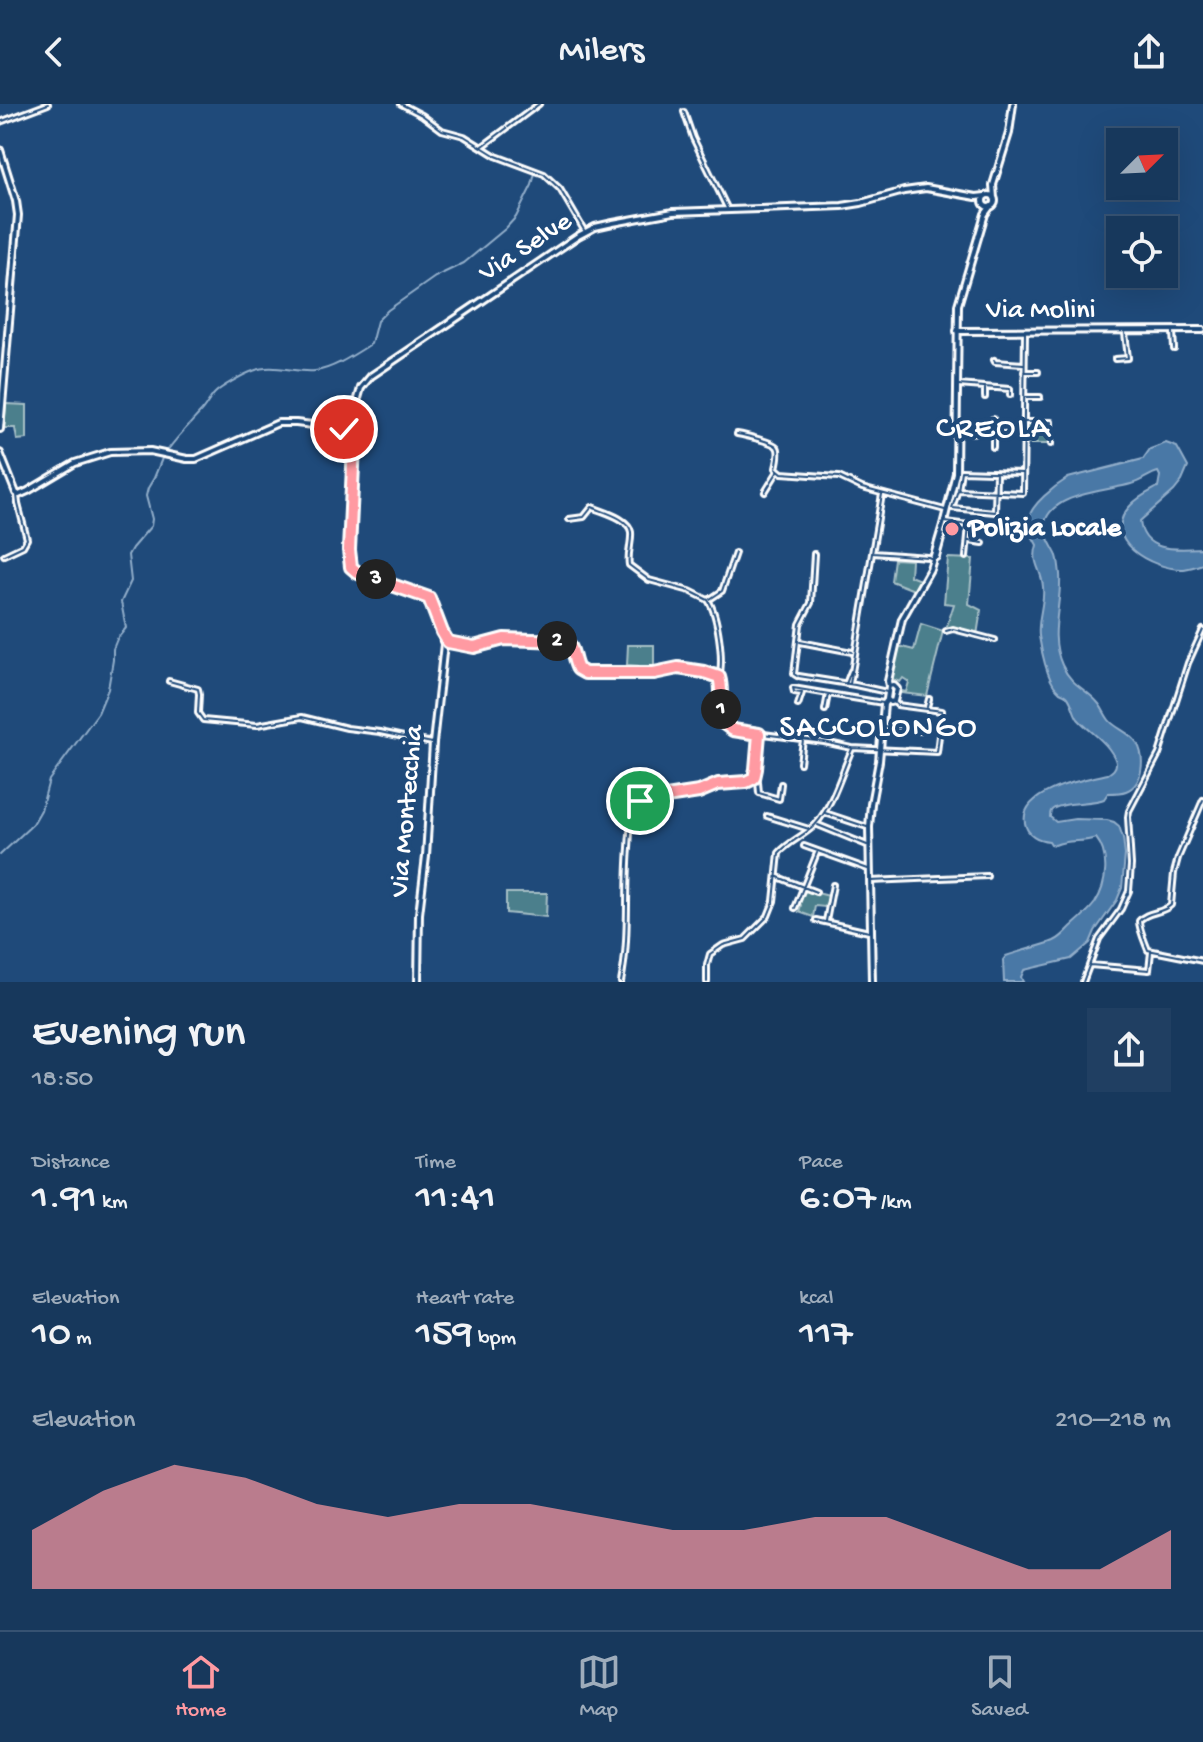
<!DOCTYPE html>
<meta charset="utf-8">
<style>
:root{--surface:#17385c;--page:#203f62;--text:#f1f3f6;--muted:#9eacbb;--line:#365272;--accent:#ff9aa2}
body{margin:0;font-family:"Gochi Hand",sans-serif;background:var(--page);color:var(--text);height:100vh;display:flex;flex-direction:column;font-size:30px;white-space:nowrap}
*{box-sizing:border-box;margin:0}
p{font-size:26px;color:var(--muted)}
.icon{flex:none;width:44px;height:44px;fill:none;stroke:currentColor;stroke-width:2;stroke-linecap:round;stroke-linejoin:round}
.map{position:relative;height:878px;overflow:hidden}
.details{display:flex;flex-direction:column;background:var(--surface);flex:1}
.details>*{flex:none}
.needle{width:52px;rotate:66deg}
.buttons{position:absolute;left:1106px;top:24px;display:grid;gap:16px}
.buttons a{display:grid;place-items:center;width:72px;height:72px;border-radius:0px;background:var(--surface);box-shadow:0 8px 32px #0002,0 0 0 2px var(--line);font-size:40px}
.pin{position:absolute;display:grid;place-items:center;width:68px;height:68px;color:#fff;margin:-34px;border:4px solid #fff;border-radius:50%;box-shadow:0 2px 8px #0007}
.km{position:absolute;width:40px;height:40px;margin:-20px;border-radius:50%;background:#222;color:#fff;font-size:22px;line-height:40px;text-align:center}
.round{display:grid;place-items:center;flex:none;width:84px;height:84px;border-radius:0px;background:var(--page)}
.overview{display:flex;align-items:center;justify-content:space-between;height:136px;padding:0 32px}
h1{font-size:44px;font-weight:600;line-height:60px}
.figures{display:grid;grid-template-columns:repeat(3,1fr);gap:12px;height:136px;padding:8px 32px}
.figures div{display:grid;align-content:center}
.figures b{font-size:40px;font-weight:600}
.figures small{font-size:22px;font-weight:400}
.figures p{font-size:22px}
.chart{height:224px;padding:16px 32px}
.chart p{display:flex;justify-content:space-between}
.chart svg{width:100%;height:144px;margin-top:8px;fill:var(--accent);opacity:.7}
header{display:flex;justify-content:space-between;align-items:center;height:104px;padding:0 32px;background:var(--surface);font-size:36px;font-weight:600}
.tabs{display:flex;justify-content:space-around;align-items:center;height:112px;border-top:2px solid var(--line);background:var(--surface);font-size:22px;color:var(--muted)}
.tabs a{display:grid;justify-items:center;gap:4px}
.tabs .active{color:var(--accent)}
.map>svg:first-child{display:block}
</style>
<header><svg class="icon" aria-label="back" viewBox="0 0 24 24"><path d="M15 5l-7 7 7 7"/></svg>Milers<svg class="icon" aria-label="share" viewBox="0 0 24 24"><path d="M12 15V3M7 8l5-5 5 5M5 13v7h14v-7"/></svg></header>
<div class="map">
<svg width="1203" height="878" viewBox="0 0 1203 878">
<rect width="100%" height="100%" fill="#1f4a7a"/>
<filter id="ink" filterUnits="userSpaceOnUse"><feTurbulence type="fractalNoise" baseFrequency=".0125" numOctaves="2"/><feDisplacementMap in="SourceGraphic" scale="16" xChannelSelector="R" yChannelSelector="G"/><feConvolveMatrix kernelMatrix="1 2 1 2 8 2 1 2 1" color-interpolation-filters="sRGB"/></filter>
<g filter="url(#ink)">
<path fill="#4c7f8c" stroke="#a6bfc6" stroke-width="2" d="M 6,300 L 27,301 L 27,335 L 17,336 L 15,324 L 4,324 Z
M 1026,320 L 1048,320 L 1048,340 L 1025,340 Z
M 948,454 L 973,455 L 969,500 L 981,506 L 977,531 L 954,524 L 946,525 L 954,500 L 944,499 Z
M 894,455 L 911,456 L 910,472 L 920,476 L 914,486 L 891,477 Z
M 921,520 L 943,527 L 927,592 L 902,589 L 902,587 L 906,588 L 909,578 L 903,574 L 900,578 L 892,575 L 898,542 L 914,546 Z
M 628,541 L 654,541 L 654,564 L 652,566 L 641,566 L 638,562 L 627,561 Z
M 805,786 L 829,792 L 825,803 L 815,802 L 813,813 L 799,808 L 801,801 L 799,799 Z
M 506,789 L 547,789 L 546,813 L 506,809 Z"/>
<path fill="#4a78a6" stroke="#92aeca" stroke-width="2" d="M 1166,339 L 1177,343 L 1188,363 L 1182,377 L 1174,387 L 1140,417 C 1143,450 1179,445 1203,444 L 1203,460 C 1197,462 1191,464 1184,465 C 1153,466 1097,436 1131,401 C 1138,393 1149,388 1158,383 L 1160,372 L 1158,368 C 1149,370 1141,378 1131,380 C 1107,387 1053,389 1045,418 C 1042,428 1053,443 1057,452 C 1059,458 1059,464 1060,470 C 1062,502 1048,530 1062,561 C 1072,583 1086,584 1099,600 C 1103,605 1105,611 1109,616 C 1116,625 1130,628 1137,639 C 1145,653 1144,680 1126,687 C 1121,689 1113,689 1108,689 L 1104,695 C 1093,700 1056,698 1051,707 C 1050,709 1050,711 1050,713 L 1056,718 L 1075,715 L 1107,716 L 1114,718 L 1119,722 L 1123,734 L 1125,751 L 1122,784 L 1117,796 L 1095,827 L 1090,839 L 1071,855 L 1024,866 L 1021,873 L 1023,878 L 1004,878 L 1003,856 L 1006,852 C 1022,846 1039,843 1054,837 C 1063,833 1067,826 1073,821 C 1081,814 1089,807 1095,799 C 1107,781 1110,751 1096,734 C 1082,739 1069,735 1055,741 L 1051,740 L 1049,737 C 1038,736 1027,731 1025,719 C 1019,686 1086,675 1108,670 C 1120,663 1117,656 1109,645 C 1101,634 1088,626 1078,615 C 1073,608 1073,599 1067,592 C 1061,587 1062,591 1057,585 C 1047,576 1041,545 1039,532 C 1037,515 1045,499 1043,483 C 1042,465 1031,460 1037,441 C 1033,434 1027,424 1028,416 C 1031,400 1055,382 1068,374 L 1143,355 L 1150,345 Z"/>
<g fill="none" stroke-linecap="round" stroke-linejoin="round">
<path stroke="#92aeca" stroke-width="2" d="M 167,347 C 177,333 188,322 200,309 C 206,303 209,295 215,289 C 221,283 244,270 253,267 C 272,259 295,269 315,267 C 333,265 355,250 371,240 L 377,217 L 388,206 L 435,173 L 464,159 L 505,125 L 516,113 L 532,81 L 535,69
M 0,751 L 33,720 L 41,706 L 49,676 L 98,609 L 108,585 L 113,556 L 113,545 L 117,535 L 126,524 L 121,498 L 131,477 L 128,451 L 132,444 L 151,422 L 152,415 L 146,392 L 148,384 L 154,374 L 163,352"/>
<g stroke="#fff" stroke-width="8">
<path id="minor" d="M 401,0 L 422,11 L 442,26 L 464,32 L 496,52 L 544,70 L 560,85 L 584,126
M 684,8 L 693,34 L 727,104
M 0,18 L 48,0
M 483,42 L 539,0
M 1173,228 L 1174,245
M 1115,255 L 1128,254 L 1125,229
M 994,256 L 995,258 L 1023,260
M 1024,268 L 1038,268
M 958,281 L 1010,285 L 1010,291
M 985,293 L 985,284
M 1025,293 L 1040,293
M 993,315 L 993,343
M 1025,318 L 1051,318 L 1051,340
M 957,328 L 1022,330
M 737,330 C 743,331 774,338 777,343 C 780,347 777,360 776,364 L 782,369 L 839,373 L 862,384 L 945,406
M 996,369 L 995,408 L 952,404 L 958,386 L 961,367 L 1022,369
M 958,386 L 1023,389 L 1025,228
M 765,388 L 778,367
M 569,415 L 584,413 L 592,403 C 603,408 629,414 631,428 C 632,439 627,450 629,461 L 649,476 L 690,487 L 708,496 C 718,511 724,556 719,573
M 945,418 L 969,421 L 966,453
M 969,437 L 983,439
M 873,449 L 928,453 L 933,455
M 4,451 L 23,442 L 27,435 L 18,400 L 17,391
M 710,495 L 722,487 L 735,449
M 946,527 L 953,525 L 995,536
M 449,538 L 474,543 L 504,535 L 566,538 L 572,545 L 578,565 L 585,569 L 654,569 L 678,564 L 704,568 L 719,573 C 725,594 712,616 733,626 L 824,638 L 852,644 L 937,648 L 942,607 L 897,601 L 894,598
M 800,538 L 852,548
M 797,572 L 794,570 L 800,520 L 811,499 L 814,450
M 799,572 L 855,581 L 887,588
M 169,577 L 198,585 L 199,590 L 198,609 L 203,616 L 257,621 L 302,613 L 347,624 L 380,628 L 432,639
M 846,580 L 851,567
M 850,580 L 882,390
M 802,589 L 794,588 L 793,584 L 883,599
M 798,601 L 802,589
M 927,603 L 929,595
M 825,606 L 828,590
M 883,623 L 921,627
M 800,659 L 803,636
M 754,675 L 758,678 L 759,689 L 779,695 L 781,680
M 1203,696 L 1178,754 L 1174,769 L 1171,801 C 1162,810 1147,807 1139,817 C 1139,825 1145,838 1148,846 L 1203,857
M 825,709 L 867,723
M 767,712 L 809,725
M 818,721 L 867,741
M 804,742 L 868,765
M 778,773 L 816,788
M 870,777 L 987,772
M 795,804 L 817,749
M 816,816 L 869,828
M 826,817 L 833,781
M 1090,861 L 1149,866 L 1151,848
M 621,878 C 630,834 625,789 629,744 C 630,730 630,714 635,700 L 640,697 L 699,688 L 724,678 L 746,678 L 750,677 L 754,674 L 756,665 L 759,631
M 707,878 L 707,861 L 710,850 L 723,841 L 745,835 L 768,812 L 774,797 L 779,749 C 788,738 804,732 815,721 C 833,701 841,670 852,645
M 1083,878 L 1099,835 L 1121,805 L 1129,787 L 1131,761 L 1128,713 L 1129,707 L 1159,650 L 1188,559 L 1203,526"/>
</g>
<g stroke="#fff" stroke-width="10">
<path id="tertiary" d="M 0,46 L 16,97 L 18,111 L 0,325
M 957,227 L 1203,226
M 0,349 L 16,389 L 19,391 L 28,387 L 75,359 L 110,348 L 150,347 L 187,355 L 196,355 L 278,319 L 296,319 L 353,326
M 445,535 L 429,494 L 358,469 C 349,464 350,456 349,446 L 354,352 L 353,326 L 357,298 L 361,284 L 371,272 L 578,132 L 595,123 L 613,119 L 673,108 L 842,102 L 861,99 L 904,87 L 926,84 L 976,93 L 985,92
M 446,535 L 448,538 L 444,540 L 443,537 Z
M 418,878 L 419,810 L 426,752 L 433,639 L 444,540"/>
</g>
<g stroke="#fff" stroke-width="10">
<path id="secondary" d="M983 97a6 6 0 1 1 12 0a6 6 0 1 1-12 0Z
M 994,94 L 993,81 L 1009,29 L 1013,0
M 936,453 L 942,431
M 930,465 L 943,421 L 956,369 L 958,201 L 985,110 L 991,102
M 893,581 L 897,585 L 894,597 L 890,598 L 887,595 L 889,582 Z
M 889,582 L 888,577 L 902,515 L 930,465
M 872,878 L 869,723 L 871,700 L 879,657 L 884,600 L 887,596"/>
</g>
<use href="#minor" stroke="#1f4a7a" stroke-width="2"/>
<use href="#tertiary" stroke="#1f4a7a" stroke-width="4"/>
<use href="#secondary" stroke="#1f4a7a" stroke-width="4"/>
</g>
</g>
<g fill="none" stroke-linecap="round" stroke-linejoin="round" filter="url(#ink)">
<g stroke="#fff" stroke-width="16">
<path id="route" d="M 344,325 L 353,326 L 354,341 L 349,446 L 351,463 L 358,469 L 429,494 L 442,528 L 448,538 L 474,543 L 504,535 L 562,537 C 575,540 572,555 578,565 L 585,569 L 654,569 L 678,564 L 704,568 L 719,573 C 724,589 718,603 722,618 L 733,626 L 759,630 L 756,665 L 754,674 L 746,678 L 718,680 L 699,688 L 640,697"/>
</g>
<use href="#route" stroke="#ff9aa2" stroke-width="10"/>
</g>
<circle fill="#ff9aa2" stroke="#1f4a7a" stroke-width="3" cx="952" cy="425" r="8"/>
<g text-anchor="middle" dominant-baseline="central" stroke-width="8" stroke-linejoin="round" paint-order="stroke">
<g font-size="28" fill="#fff" stroke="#1f4a7a">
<text transform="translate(526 144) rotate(-33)">Via Selve</text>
<text x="1041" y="207">Via Molini</text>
<text transform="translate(408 707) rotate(-85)">Via Montecchia</text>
</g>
<g font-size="28" font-weight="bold" fill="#fff" stroke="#1f4a7a" text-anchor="start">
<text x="968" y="425">Polizia Locale</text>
</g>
<g font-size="32" letter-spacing="2" fill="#fff" stroke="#1f4a7a">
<text x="994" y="326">CREOLA</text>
<text x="879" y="625">SACCOLONGO</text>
</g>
</g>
</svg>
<div class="buttons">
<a><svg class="needle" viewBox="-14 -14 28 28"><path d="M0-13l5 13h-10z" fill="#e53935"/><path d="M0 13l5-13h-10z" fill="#9eacbb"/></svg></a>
<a><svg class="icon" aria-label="locate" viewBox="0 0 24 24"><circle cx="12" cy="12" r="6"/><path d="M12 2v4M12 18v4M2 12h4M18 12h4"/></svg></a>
</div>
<div class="pin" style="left:640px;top:697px;background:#1e9e55"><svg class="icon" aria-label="arrive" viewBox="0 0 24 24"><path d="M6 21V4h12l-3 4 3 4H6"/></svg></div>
<div class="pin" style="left:344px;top:325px;background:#d93025"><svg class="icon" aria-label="check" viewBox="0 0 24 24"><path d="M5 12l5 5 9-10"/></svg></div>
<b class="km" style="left:721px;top:605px">1</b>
<b class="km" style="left:557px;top:537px">2</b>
<b class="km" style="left:376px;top:475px">3</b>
</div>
<section class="details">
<div class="overview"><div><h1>Evening run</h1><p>18:50</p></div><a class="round"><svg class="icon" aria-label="share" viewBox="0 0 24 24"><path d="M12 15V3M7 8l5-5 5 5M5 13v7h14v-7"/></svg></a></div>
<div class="figures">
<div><p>Distance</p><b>1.91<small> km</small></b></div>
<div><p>Time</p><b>11:41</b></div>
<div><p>Pace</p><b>6:07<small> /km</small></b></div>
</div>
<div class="figures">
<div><p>Elevation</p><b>10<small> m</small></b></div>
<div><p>Heart rate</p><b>159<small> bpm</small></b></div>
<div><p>kcal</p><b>117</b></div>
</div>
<div class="chart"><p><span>Elevation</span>210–218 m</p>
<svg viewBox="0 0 160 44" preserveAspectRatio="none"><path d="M0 44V26L10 14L20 6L30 10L40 18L50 22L60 18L70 18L80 22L90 26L100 26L110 22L120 22L130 30L140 38L150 38L160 26V44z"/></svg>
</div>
</section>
<nav class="tabs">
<a class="active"><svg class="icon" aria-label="home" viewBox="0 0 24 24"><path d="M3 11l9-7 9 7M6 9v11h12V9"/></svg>Home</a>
<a><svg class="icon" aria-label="map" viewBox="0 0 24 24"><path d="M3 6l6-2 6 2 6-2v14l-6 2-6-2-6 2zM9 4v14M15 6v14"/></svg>Map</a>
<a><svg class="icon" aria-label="saved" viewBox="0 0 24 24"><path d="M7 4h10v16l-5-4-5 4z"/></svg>Saved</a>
</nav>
